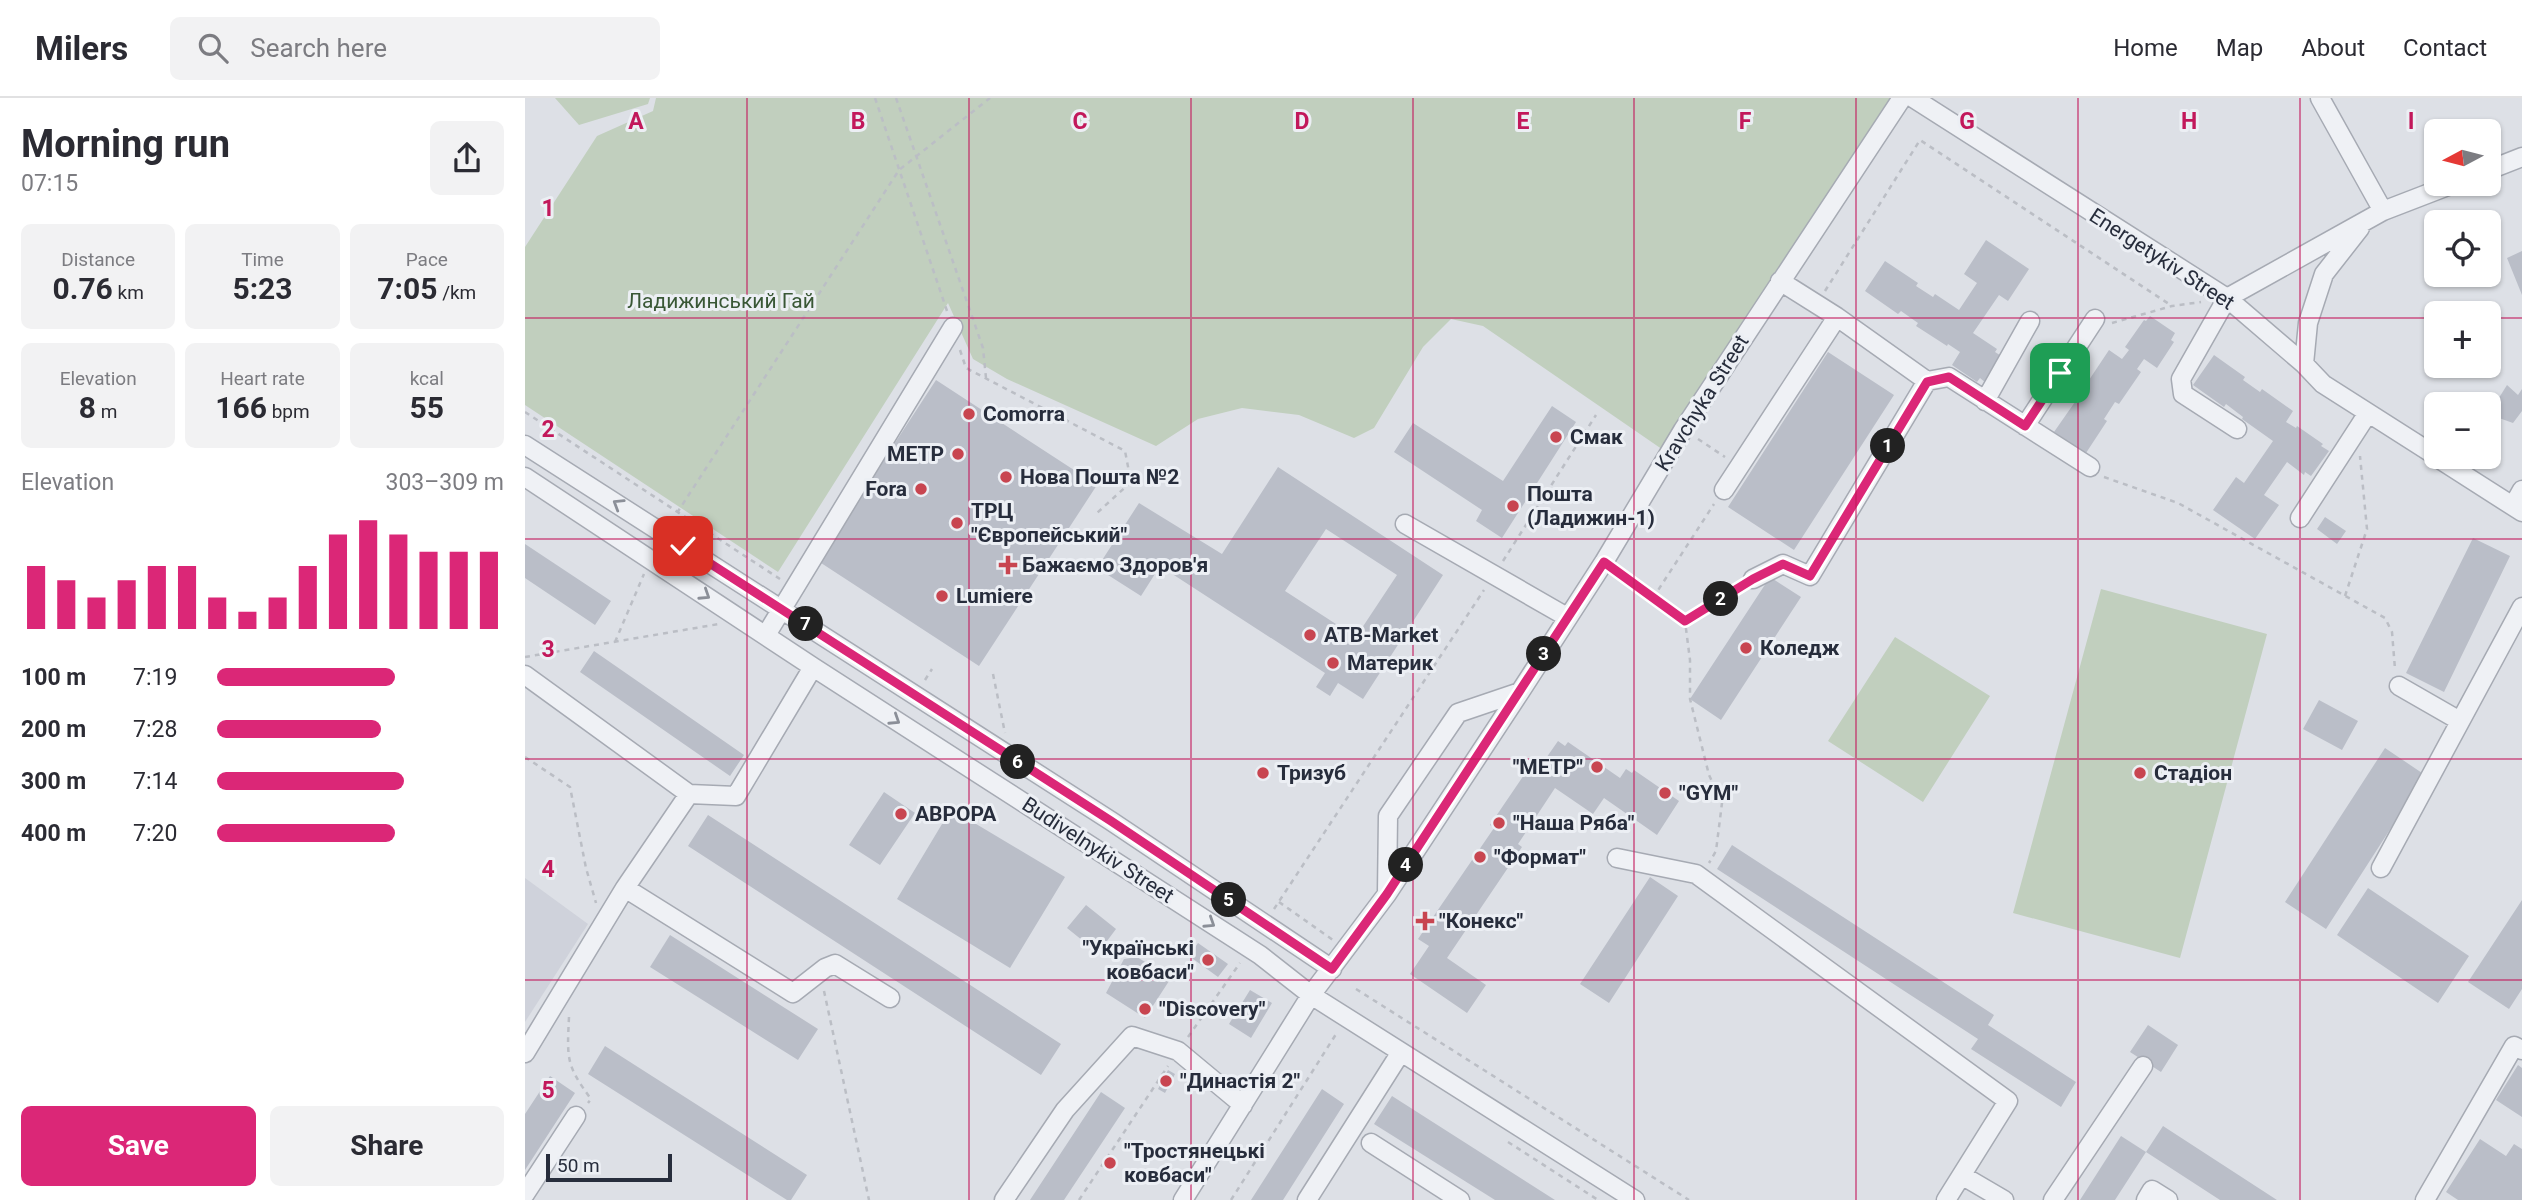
<!DOCTYPE html>
<meta charset="utf-8">
<style>
:root{--surface:#fff;--page:#f2f2f3;--text:#2b2b33;--muted:#7c7c81;--line:#e1e1e2;--accent:#db2777}
body{margin:0;font-family:Roboto,sans-serif;background:var(--page);color:var(--text);height:100vh;display:flex;flex-direction:column;font-size:26px;white-space:nowrap}
*{box-sizing:border-box;margin:0}
p{font-size:23px;color:var(--muted)}
.icon{flex:none;width:38px;height:38px;fill:none;stroke:currentColor;stroke-width:2;stroke-linecap:round;stroke-linejoin:round}
.map{position:relative;flex:1;overflow:hidden}
.panel{display:flex;flex-direction:column;background:var(--surface);width:525px}
.panel>*{flex:none}
.needle{width:46px;rotate:263deg}
.fabs{position:absolute;left:1899px;top:21px;display:grid;gap:14px}
.fabs a{display:grid;place-items:center;width:77px;height:77px;border-radius:10px;background:var(--surface);box-shadow:0 2px 5px #0004;font-size:35px}
.scale{position:absolute;left:21px;bottom:18px;width:126px;box-sizing:border-box;padding-left:7px;border:4px solid #272d3c;border-top:0;font-size:19px;line-height:24px;white-space:nowrap;color:#272d3c;-webkit-text-stroke:5px #eceff4;paint-order:stroke}
.pin{position:absolute;display:grid;place-items:center;width:60px;height:60px;color:#fff;margin:-30px;border-radius:14px;box-shadow:0 4px 10px #0006}
.km{position:absolute;width:35px;height:35px;margin:-18px;border-radius:50%;background:#222;color:#fff;font-size:19px;line-height:35px;text-align:center}
.round{display:grid;place-items:center;flex:none;width:74px;height:74px;border-radius:10px;background:var(--page)}
.head{display:flex;align-items:center;justify-content:space-between;height:119px;padding:0 21px}
h1{font-size:38px;font-weight:700;line-height:52px}
.stats{display:grid;grid-template-columns:repeat(3,1fr);gap:10px;height:119px;padding:7px 21px}
.stats div{display:grid;align-content:center;border-radius:10px;background:var(--page);text-align:center}
.stats b{font-size:30px;font-weight:700}
.stats small{font-size:19px;font-weight:400}
.stats p{font-size:19px}
.chart{height:196px;padding:14px 21px}
.chart p{display:flex;justify-content:space-between}
.chart svg{width:100%;height:126px;margin-top:7px;stroke:var(--accent);stroke-width:6}
.cta{display:flex;gap:14px;margin-top:auto;padding:14px 21px}
.cta a{flex:1;height:80px;border-radius:10px;background:var(--accent);color:#fff;font-size:28px;font-weight:700;line-height:80px;text-align:center}
.cta a+a{background:var(--page);color:var(--text)}
ul{padding:0 21px;list-style:none;font-size:23px}
li{display:grid;grid-template-columns:112px 84px 1fr;align-items:center;height:52px}
li i{height:18px;border-radius:9px;background:var(--accent)}
header{display:flex;align-items:center;gap:42px;box-sizing:border-box;height:98px;padding:0 35px;background:var(--surface);border-bottom:2px solid var(--line)}
header strong{font-size:33px}
nav{display:flex;gap:38px;margin-inline-start:auto;font-size:24px}
.search{width:490px;height:63px;background:var(--page);display:flex;align-items:center;gap:18px;box-sizing:border-box;padding:0 24px;border-radius:10px;color:var(--muted);font-size:26px}
main{display:flex;flex:1;min-height:0}
.map>svg:first-child{display:block}
</style>
<header>
<strong>Milers</strong>
<div class="search"><svg class="icon" aria-label="search" viewBox="0 0 24 24"><circle cx="10" cy="10" r="6"/><path d="M15 15l6 6"/></svg>Search here</div>
<nav><a>Home</a><a>Map</a><a>About</a><a>Contact</a></nav>
</header>
<main>
<section class="panel">
<div class="head"><div><h1>Morning run</h1><p>07:15</p></div><a class="round"><svg class="icon" aria-label="share" viewBox="0 0 24 24"><path d="M12 15V3M7 8l5-5 5 5M5 13v7h14v-7"/></svg></a></div>
<div class="stats">
<div><p>Distance</p><b>0.76<small> km</small></b></div>
<div><p>Time</p><b>5:23</b></div>
<div><p>Pace</p><b>7:05<small> /km</small></b></div>
</div>
<div class="stats">
<div><p>Elevation</p><b>8<small> m</small></b></div>
<div><p>Heart rate</p><b>166<small> bpm</small></b></div>
<div><p>kcal</p><b>55</b></div>
</div>
<div class="chart"><p><span>Elevation</span>303–309 m</p>
<svg viewBox="0 0 160 44" preserveAspectRatio="none"><path d="M5 44V22M15 44V27M25 44V33M35 44V27M45 44V22M55 44V22M65 44V33M75 44V38M85 44V33M95 44V22M105 44V11M115 44V6M125 44V11M135 44V17M145 44V17M155 44V17"/></svg>
</div>
<ul>
<li><b>100 m</b>7:19<i style="width:62%"></i></li>
<li><b>200 m</b>7:28<i style="width:57%"></i></li>
<li><b>300 m</b>7:14<i style="width:65%"></i></li>
<li><b>400 m</b>7:20<i style="width:62%"></i></li>
</ul>
<div class="cta"><a>Save</a><a>Share</a></div>
</section>
<div class="map">
<svg width="1997" height="1102" viewBox="0 0 1997 1102">
<rect width="100%" height="100%" fill="#dde0e6"/>
<path fill="#cfd2db" d="M 0,780 L 63,826 L 0,924 Z"/>
<path fill="#c1cfbe" d="M 30,0 L 125,0 L 123,6 L 54,27 Z
M 131,0 L 1377,0 L 1144,356 L 958,228 L 926,221 L 898,249 L 849,330 L 829,340 L 774,317 L 717,310 L 673,321 L 631,348 L 482,281 L 448,261 L 423,205 L 253,474 L 0,307 L 0,149 L 72,38 L 128,13 Z
M 1576,491 L 1742,536 L 1655,860 L 1488,815 Z
M 1370,539 L 1465,598 L 1398,704 L 1303,643 Z"/>
<path fill="#babec8" fill-rule="evenodd" d="M 1940,113 L 1945,124 L 1919,124 L 1918,122 Z
M 1461,142 L 1504,171 L 1483,203 L 1474,197 L 1448,235 L 1472,251 L 1470,254 L 1478,259 L 1461,285 L 1455,280 L 1452,284 L 1427,267 L 1435,254 L 1423,246 L 1422,248 L 1391,228 L 1393,225 L 1376,213 L 1373,216 L 1340,193 L 1360,163 L 1393,185 L 1391,188 L 1408,199 L 1410,196 L 1434,212 L 1452,185 L 1439,176 Z
M 1997,153 L 1997,197 L 1982,160 Z
M 1625,218 L 1650,235 L 1646,242 L 1649,244 L 1632,270 L 1619,261 L 1612,271 L 1616,274 L 1594,306 L 1590,304 L 1579,321 L 1582,323 L 1561,355 L 1529,334 L 1552,301 L 1554,303 L 1565,287 L 1562,285 L 1584,252 L 1597,261 L 1604,252 L 1600,249 L 1619,222 L 1621,223 Z
M 1303,254 L 1369,297 L 1269,452 L 1203,409 Z
M 1689,257 L 1720,279 L 1718,282 L 1735,294 L 1737,291 L 1768,313 L 1761,324 L 1771,330 L 1772,328 L 1798,346 L 1796,348 L 1804,353 L 1786,378 L 1780,374 L 1779,377 L 1762,364 L 1739,397 L 1754,407 L 1730,441 L 1688,412 L 1711,379 L 1719,385 L 1748,343 L 1717,321 L 1718,319 L 1701,306 L 1699,309 L 1668,287 Z
M 411,282 L 572,387 L 454,568 L 293,463 Z
M 1982,287 L 1993,297 L 1997,291 L 1997,313 L 1988,325 L 1974,320 L 1967,311 Z
M 1027,308 L 1051,324 L 977,440 L 951,423 L 957,412 L 869,354 L 888,325 L 978,383 Z
M 753,369 L 918,477 L 838,601 L 813,585 L 805,598 L 791,589 L 800,575 L 635,468 L 616,498 L 572,470 L 614,405 L 697,456 ZM 801,431 L 872,477 L 831,539 L 760,493 Z
M 1800,419 L 1821,433 L 1812,446 L 1792,431 Z
M 1948,440 L 1985,458 L 1919,594 L 1881,575 Z
M 0,446 L 86,503 L 70,527 L 0,480 Z
M 1245,479 L 1276,499 L 1196,622 L 1165,601 Z
M 69,553 L 219,657 L 205,678 L 55,574 Z
M 1794,602 L 1833,623 L 1817,652 L 1778,631 Z
M 1033,643 L 1040,648 L 1043,644 L 1095,680 L 1101,671 L 1107,675 L 1109,672 L 1154,703 L 1132,737 L 1079,700 L 1068,716 L 1030,690 L 993,746 L 997,749 L 922,860 L 961,887 L 942,915 L 885,876 L 904,848 L 893,841 L 969,730 L 965,727 L 1003,671 L 1010,676 Z
M 1860,650 L 1900,677 L 1801,831 L 1760,804 Z
M 359,694 L 390,715 L 355,767 L 324,747 Z
M 426,711 L 540,779 L 485,870 L 372,801 Z
M 183,717 L 536,946 L 516,977 L 163,748 Z
M 1207,747 L 1469,917 L 1463,927 L 1551,984 L 1536,1009 L 1446,951 L 1453,941 L 1192,771 Z
M 1125,779 L 1153,798 L 1084,905 L 1055,886 Z
M 1843,790 L 1944,858 L 1913,905 L 1812,837 Z
M 1997,802 L 1997,891 L 1984,911 L 1943,884 Z
M 561,807 L 591,831 L 573,855 L 542,830 Z
M 145,837 L 293,931 L 273,962 L 125,869 Z
M 673,845 L 703,866 L 693,879 L 664,858 Z
M 612,859 L 646,880 L 620,920 L 581,895 L 599,861 Z
M 725,892 L 747,905 L 726,940 L 704,926 Z
M 1623,927 L 1653,947 L 1636,974 L 1605,954 Z
M 80,948 L 282,1077 L 266,1102 L 262,1102 L 63,976 Z
M 1993,967 L 1997,970 L 1997,1019 L 1971,1002 Z
M 643,972 L 650,976 L 640,995 L 633,991 Z
M 25,978 L 50,995 L 0,1072 L 0,1016 Z
M 797,991 L 819,1006 L 758,1102 L 726,1102 Z
M 576,994 L 600,1010 L 539,1102 L 505,1102 Z
M 867,998 L 1030,1102 L 970,1102 L 849,1026 Z
M 1638,1028 L 1752,1102 L 1695,1102 L 1621,1054 Z
M 1596,1038 L 1621,1054 L 1590,1102 L 1555,1102 Z
M 1955,1041 L 1981,1058 L 1989,1046 L 1997,1051 L 1997,1102 L 1933,1102 L 1921,1094 Z"/>
<g fill="none" stroke-linecap="round" stroke-linejoin="round">
<g stroke="#a6aab3" stroke-width="21">
<path id="minor" d="M 1388,0 L 1702,200 L 1779,266 L 1798,286 L 1911,358
M 1795,0 L 1858,113
M 1964,72 L 1997,59
M 1312,219 L 1402,283
M 1779,266 L 1783,225 L 1799,176 L 1835,130
M 1460,303 L 1505,223
M 1500,328 L 1570,221
M 1712,331 L 1658,296 L 1656,281 L 1702,200 L 1858,113 L 1928,86
M 0,347 L 586,723 L 807,871
M 1911,359 L 1997,414
M 0,379 L 288,569 L 735,857 L 786,897 L 1110,1102
M 1199,392 L 1312,219 L 1255,183
M 1988,408 L 1997,392
M 1775,420 L 1843,315
M 880,426 L 1042,519
M 1228,481 L 1258,466 L 1285,478 L 1402,283 L 1424,279 L 1565,369
M 241,537 L 428,229
M 0,577 L 164,696 L 211,698 L 288,569
M 1874,588 L 1935,623
M 1092,760 L 1171,776 L 1483,1003 L 1421,1102
M 1856,770 L 1997,509
M 100,790 L 268,895 L 300,870 L 310,866 L 365,900
M 862,795 L 863,718 L 933,615 L 995,594
M 0,955 L 100,790 L 164,696
M 846,1045 L 935,1102
M 1438,1078 L 1479,1102
M 0,1096 L 51,1018
M 479,1102 L 540,1012 L 607,938 L 653,953 L 718,1007
M 658,1102 L 786,897 L 862,796 L 995,594 L 1079,464 L 1158,332 L 1377,0
M 782,1102 L 876,954
M 1528,1102 L 1618,968
M 1621,1102 L 1627,1092 L 1643,1102
M 1900,1102 L 1989,948 L 1997,952"/>
</g>
<path stroke="#bbbec5" stroke-width="2.5" stroke-dasharray="5 5" stroke-linecap="butt" d="M 350,0 L 422,213
M 371,0 L 458,250 L 461,280
M 1300,193 L 1395,42 L 1647,208
M 1587,225 L 1647,208 L 1676,204
M 435,252 L 441,270 L 600,353 L 606,384 L 572,415
M 0,314 L 255,481
M 1173,341 L 1200,359
M 1579,379 L 1653,405 L 1860,520 L 1867,534 L 1870,571
M 152,415 L 374,72 L 465,0
M 978,463 L 1071,317
M 1093,474 L 1160,523 L 1165,562 L 1165,601 L 1184,677 L 1197,705 L 1191,753 L 1184,765
M 1820,498 L 1842,431 L 1835,358
M 1128,500 L 1189,406
M 1160,523 L 1214,490
M 90,544 L 119,476
M 0,559 L 194,526
M 468,576 L 480,635
M 400,582 L 407,571
M 0,659 L 45,689 L 61,770 L 71,805
M 754,804 L 808,842
M 749,811 L 959,492
M 831,891 L 1164,1102
M 299,893 L 344,1102
M 44,919 C 42,961 41,967 66,1001 L 63,1005
M 663,939 L 715,865
M 983,1044 L 1073,1102
M 554,1102 L 643,968
M 706,1102 L 813,933"/>
<use href="#minor" stroke="#eff1f5" stroke-width="18"/>
</g>
<defs><path id="oneway-chevron" d="M-2-3.5L2.5 0L-2 3.5" fill="none" stroke-width="1.6" stroke-linecap="round" stroke-linejoin="round" transform="scale(1.75)"/></defs>
<g stroke="#8b8f98">
<use href="#oneway-chevron" transform="translate(93 406) rotate(-148)"/>
<use href="#oneway-chevron" transform="translate(180 497) rotate(33)"/>
<use href="#oneway-chevron" transform="translate(370 622) rotate(33)"/>
<use href="#oneway-chevron" transform="translate(685 825) rotate(33)"/>
</g>
<g fill="none" stroke-linecap="round" stroke-linejoin="round">
<g stroke="#fff" stroke-width="14">
<path id="route" d="M 158,448 L 586,723 L 807,871 L 862,796 L 1079,464 L 1160,523 L 1228,481 L 1258,466 L 1285,478 L 1402,284 L 1424,279 L 1500,328 L 1535,275"/>
</g>
<use href="#route" stroke="#db2777" stroke-width="9"/>
</g>
<path fill="none" stroke="#c2185b" stroke-width="2" stroke-opacity="0.55" d="M 222,0 L 222,1102M 444,0 L 444,1102M 666,0 L 666,1102M 888,0 L 888,1102M 1109,0 L 1109,1102M 1331,0 L 1331,1102M 1553,0 L 1553,1102M 1775,0 L 1775,1102M 0,220 L 1911,220M 1964,220 L 1997,220M 0,441 L 1997,441M 0,661 L 1997,661M 0,882 L 1997,882"/>
<g fill="#c84550" stroke="#eceff4" stroke-width="2.5">
<circle cx="444" cy="316" r="7"/>
<circle cx="1031" cy="339" r="7"/>
<circle cx="433" cy="356" r="7"/>
<circle cx="481" cy="379" r="7"/>
<circle cx="396" cy="391" r="7"/>
<circle cx="988" cy="408" r="7"/>
<circle cx="432" cy="425" r="7"/>
<path d="M479.5 456.5h7v7h7v7h-7v7h-7v-7h-7v-7h7z"/>
<circle cx="417" cy="498" r="7"/>
<circle cx="785" cy="537" r="7"/>
<circle cx="1221" cy="550" r="7"/>
<circle cx="808" cy="565" r="7"/>
<circle cx="1072" cy="669" r="7"/>
<circle cx="738" cy="675" r="7"/>
<circle cx="1615" cy="675" r="7"/>
<circle cx="1140" cy="695" r="7"/>
<circle cx="376" cy="716" r="7"/>
<circle cx="974" cy="725" r="7"/>
<circle cx="955" cy="759" r="7"/>
<path d="M896.5 812.5h7v7h7v7h-7v7h-7v-7h-7v-7h7z"/>
<circle cx="683" cy="862" r="7"/>
<circle cx="620" cy="911" r="7"/>
<circle cx="641" cy="983" r="7"/>
<circle cx="585" cy="1065" r="7"/>
</g>
<g text-anchor="middle" dominant-baseline="central" stroke-width="6" stroke-linejoin="round" paint-order="stroke">
<g font-size="21" fill="#272d3c" stroke="#eceff4">
<text transform="translate(1637 161) rotate(33)">Energetykiv Street</text>
<text transform="translate(1177 305) rotate(-58)">Kravchyka Street</text>
<text transform="translate(573 752) rotate(33)">Budivelnykiv Street</text>
</g>
<g font-size="21" fill="#395735" stroke="#eceff4">
<text x="196" y="203">Ладижинський Гай</text>
</g>
<g font-size="21" font-weight="bold" fill="#272d3c" stroke="#eceff4" text-anchor="start">
<text x="458" y="316">Comorra</text>
<text x="1045" y="339">Смак</text>
<text x="419" y="356" text-anchor="end">МЕТР</text>
<text x="495" y="379">Нова Пошта №2</text>
<text x="382" y="391" text-anchor="end">Fora</text>
<text x="1002" y="396">Пошта<tspan x="1002" dy="24">(Ладижин-1)</tspan></text>
<text x="446" y="413">ТРЦ<tspan x="446" dy="24">"Європейський"</tspan></text>
<text x="497" y="467">Бажаємо Здоров'я</text>
<text x="431" y="498">Lumiere</text>
<text x="799" y="537">ATB-Market</text>
<text x="1235" y="550">Коледж</text>
<text x="822" y="565">Материк</text>
<text x="1058" y="669" text-anchor="end">"МЕТР"</text>
<text x="752" y="675">Тризуб</text>
<text x="1629" y="675">Стадіон</text>
<text x="1154" y="695">"GYM"</text>
<text x="390" y="716">АВРОРА</text>
<text x="988" y="725">"Наша Ряба"</text>
<text x="969" y="759">"Формат"</text>
<text x="914" y="823">"Конекс"</text>
<text x="669" y="850" text-anchor="end">"Українські<tspan x="669" dy="24">ковбаси"</tspan></text>
<text x="634" y="911">"Discovery"</text>
<text x="655" y="983">"Династія 2"</text>
<text x="599" y="1053">"Тростянецькі<tspan x="599" dy="24">ковбаси"</tspan></text>
</g>
</g>
<g font-size="23" text-anchor="middle" font-weight="bold" fill="#c2185b" stroke="#eceff4" stroke-width="6" stroke-linejoin="round" paint-order="stroke">
<text x="111" y="31">A</text>
<text x="333" y="31">B</text>
<text x="555" y="31">C</text>
<text x="777" y="31">D</text>
<text x="998" y="31">E</text>
<text x="1220" y="31">F</text>
<text x="1442" y="31">G</text>
<text x="1664" y="31">H</text>
<text x="1886" y="31">I</text>
<text x="23" y="118">1</text>
<text x="23" y="339">2</text>
<text x="23" y="559">3</text>
<text x="23" y="779">4</text>
<text x="23" y="1000">5</text>
</g>
</svg>
<div class="fabs">
<a><svg class="needle" viewBox="-14 -14 28 28"><path d="M0-13l5 13h-10z" fill="#e53935"/><path d="M0 13l5-13h-10z" fill="#7c7c81"/></svg></a>
<a><svg class="icon" aria-label="locate" viewBox="0 0 24 24"><circle cx="12" cy="12" r="6"/><path d="M12 2v4M12 18v4M2 12h4M18 12h4"/></svg></a>
<a>+</a>
<a>−</a>
</div>
<div class="scale">50 m</div>
<div class="pin" style="left:1535px;top:275px;background:#1e9e55"><svg class="icon" aria-label="arrive" viewBox="0 0 24 24"><path d="M6 21V4h12l-3 4 3 4H6"/></svg></div>
<div class="pin" style="left:158px;top:448px;background:#d93025"><svg class="icon" aria-label="check" viewBox="0 0 24 24"><path d="M5 12l5 5 9-10"/></svg></div>
<b class="km" style="left:1363px;top:348px">1</b>
<b class="km" style="left:1196px;top:501px">2</b>
<b class="km" style="left:1019px;top:556px">3</b>
<b class="km" style="left:881px;top:767px">4</b>
<b class="km" style="left:704px;top:802px">5</b>
<b class="km" style="left:493px;top:664px">6</b>
<b class="km" style="left:281px;top:526px">7</b>
</div>
</main>
